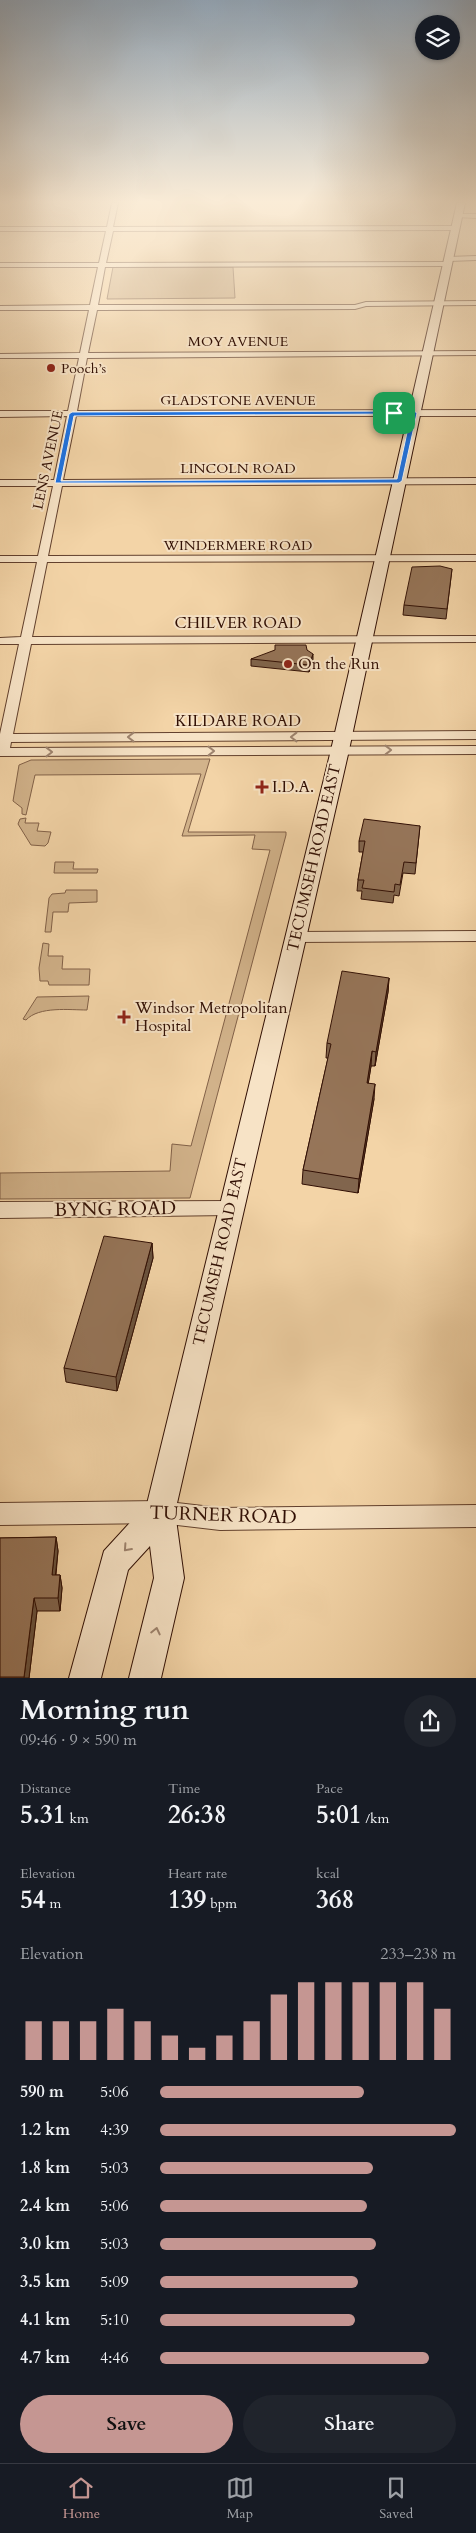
<!DOCTYPE html>
<meta charset="utf-8">
<style>
:root{--surface:#171b24;--page:#20242c;--text:#f1f3f6;--muted:#9ea1a6;--line:#363941;--accent:#c59692}
body{margin:0;font-family:Cardo,serif;background:var(--page);color:var(--text);height:100vh;display:flex;flex-direction:column;font-size:19px;white-space:nowrap}
*{box-sizing:border-box;margin:0}
p{font-size:16px;color:var(--muted)}
.icon{flex:none;width:28px;height:28px;fill:none;stroke:currentColor;stroke-width:2;stroke-linecap:round;stroke-linejoin:round}
.map{position:relative;height:1678px;overflow:hidden}
.details{display:flex;flex-direction:column;background:var(--surface);flex:1}
.details>*{flex:none}
.buttons{position:absolute;left:415px;top:15px;display:grid;gap:10px}
.buttons a{display:grid;place-items:center;width:45px;height:45px;border-radius:50%;background:var(--surface);box-shadow:0 1px 4px #0004;font-size:25px}
.pin{position:absolute;display:grid;place-items:center;width:42px;height:42px;color:#fff;margin:-21px;border-radius:10px;box-shadow:0 2px 8px #0006}
.round{display:grid;place-items:center;flex:none;width:52px;height:52px;border-radius:26px;background:var(--page)}
.headline{display:flex;align-items:center;justify-content:space-between;height:85px;padding:0 20px}
h1{font-size:28px;font-weight:700;line-height:38px}
.metrics{display:grid;grid-template-columns:repeat(3,1fr);gap:8px;height:85px;padding:5px 20px}
.metrics div{display:grid;align-content:center}
.metrics b{font-size:25px;font-weight:700}
.metrics small{font-size:14px;font-weight:400}
.metrics p{font-size:14px}
.chart{height:140px;padding:10px 20px}
.chart p{display:flex;justify-content:space-between}
.chart svg{width:100%;height:90px;margin-top:5px;stroke:var(--accent);stroke-width:6}
.primary-button{display:flex;gap:10px;margin-top:auto;padding:10px 20px}
.primary-button a{flex:1;height:58px;border-radius:30px;background:var(--accent);color:#111;font-size:20px;font-weight:700;line-height:58px;text-align:center}
.primary-button a+a{background:var(--page);color:var(--text)}
ul{padding:0 20px;list-style:none;font-size:16px}
li{display:grid;grid-template-columns:80px 60px 1fr;align-items:center;height:38px}
li i{height:12px;border-radius:6px;background:var(--accent)}
.tab-bar{display:flex;justify-content:space-around;align-items:center;height:70px;border-top:1px solid var(--line);background:var(--surface);font-size:14px;color:var(--muted)}
.tab-bar a{display:grid;justify-items:center;gap:2px}
.tab-bar .current{color:var(--accent)}
.map>svg:first-child{display:block}
</style>
<div class="map">
<svg width="476" height="1678" viewBox="0 0 476 1678">
<rect width="100%" height="100%" fill="#f3d4a7"/>
<filter id="stains"><feTurbulence type="fractalNoise" baseFrequency=".004" numOctaves="4"/><feColorMatrix values="0 0 0 0 .2 0 0 0 0 .09 0 0 0 0 .02 0 0 0 .5 -.17"/></filter>
<radialGradient id="worn" r=".72"><stop offset=".6" stop-color="#630" stop-opacity="0"/><stop offset="1" stop-color="#630" stop-opacity=".3"/></radialGradient>
<path fill="#d2b38b" stroke="#826148" d="M 113,267 L 233,267 L 235,298 L 107,299 Z
M 210,759 L 188,832 L 286,832 L 286,835 L 190,1198 L 0,1199 L 0,1173 L 170,1171 L 172,1144 L 191,1146 L 270,850 L 252,849 L 255,835 L 182,836 L 201,774 L 35,775 L 26,815 L 22,814 L 22,808 L 13,801 L 19,765 L 31,760 Z
M 26,818 L 25,823 L 39,823 L 37,831 L 51,832 L 48,843 L 45,846 L 31,845 L 18,824 L 20,819 Z
M 55,862 L 74,862 L 73,869 L 98,869 L 97,873 L 54,873 Z
M 66,890 L 97,890 L 97,902 L 69,903 L 68,912 L 53,912 L 51,932 L 45,932 L 49,898 L 52,894 L 65,893 Z
M 43,943 L 49,944 L 48,956 L 63,956 L 62,969 L 90,969 L 89,985 L 49,985 L 48,981 L 40,981 L 39,968 Z
M 89,996 L 87,1010 C 70,1010 39,1006 26,1020 L 23,1019 L 37,997 Z"/>
<g fill="none" stroke-linecap="round" stroke-linejoin="round">
<g stroke="#62402d" stroke-width="2">
<path id="minor" d="M 112,203 L 118,203 L 113,227 L 455,226 L 458,228 L 455,230 L 113,231 L 106,263 L 447,262 L 450,264 L 447,266 L 105,267 L 98,305 L 355,305 L 366,302 L 476,301 L 476,305 L 366,306 L 355,309 L 97,310 L 88,353 L 476,351 L 476,355 L 87,358 L 77,411 L 476,410 L 476,416 L 76,416 L 63,480 L 476,478 L 476,484 L 62,486 L 48,556 L 476,555 L 476,561 L 47,562 L 32,637 L 476,636 L 476,642 L 31,644 L 13,734 L 476,731 L 476,739 L 11,742 L 10,748 L 476,746 L 476,754 L 0,756 L 0,734 L 19,644 L 0,644 L 0,638 L 21,637 L 37,562 L 0,562 L 0,556 L 38,556 L 53,486 L 0,486 L 0,480 L 54,480 L 67,416 L 0,417 L 0,411 L 68,411 L 79,358 L 0,358 L 0,354 L 80,353 L 89,310 L 0,310 L 0,306 L 90,305 L 98,267 L 0,267 L 0,263 L 99,263 L 106,231 L 0,231 L 0,227 L 107,227 Z
M 458,214 L 476,214 L 476,218 L 456,217 Z
M 476,256 L 476,260 L 449,261 L 446,259 L 449,257 Z
M 476,931 L 476,941 L 296,942 L 291,941 L 289,937 L 291,933 L 296,932 Z
M 230,1201 L 236,1203 L 239,1208 L 236,1213 L 230,1215 L 0,1218 L 0,1202 Z
M 160,1501 L 220,1508 L 476,1505 L 476,1527 L 220,1530 L 160,1523 L 0,1525 L 0,1503 Z"/>
</g>
<g stroke="#310f04" stroke-width="2">
<path id="secondary" d="M 457,203 L 465,203 L 349,750 L 175,1512 L 184,1578 L 161,1678 L 129,1678 L 154,1578 L 150,1546 L 128,1570 L 101,1678 L 69,1678 L 104,1551 L 147,1504 L 331,750 Z"/>
</g>
<use href="#minor" fill="#f7e3c6" fill-rule="evenodd"/>
<use href="#secondary" fill="#f7e3c6" fill-rule="evenodd"/>
</g>
<path fill="#81654d" stroke="#310f04" d="M 452,569 L 446,619 L 403,615 L 404,605 Z
M 307,650 L 313,661 L 309,672 L 251,666 L 251,659 Z
M 420,826 L 415,874 L 403,873 L 399,896 L 394,895 L 393,903 L 361,899 L 362,891 L 357,891 L 358,880 L 363,852 L 359,852 L 359,841 Z
M 389,978 L 388,992 L 375,1066 L 371,1066 L 368,1084 L 374,1099 L 358,1193 L 302,1184 L 303,1170 L 328,1058 L 326,1058 L 327,1043 Z
M 152,1243 L 153,1258 L 117,1391 L 66,1382 L 64,1368 Z
M 56,1537 L 58,1551 L 56,1575 L 60,1575 L 62,1588 L 60,1611 L 37,1611 L 29,1678 L 0,1678 L 0,1538 Z"/>
<path fill="#69523e" stroke="#310f04" d="M 313,654 L 313,661 L 309,672 L 309,665 Z
M 389,978 L 388,992 L 375,1066 L 376,1052 Z
M 372,1051 L 371,1066 L 366,1098 L 367,1083 Z
M 375,1084 L 374,1099 L 358,1193 L 359,1179 Z
M 152,1243 L 153,1258 L 117,1391 L 116,1377 Z
M 56,1537 L 58,1551 L 54,1588 L 52,1575 Z
M 60,1575 L 62,1588 L 60,1611 L 58,1598 Z
M 34,1598 L 37,1611 L 29,1678 L 24,1678 Z"/>
<path fill="#967559" stroke="#310f04" d="M 440,566 L 452,569 L 447,609 L 404,605 L 412,567 Z
M 275,645 L 306,645 L 307,650 L 313,654 L 309,665 L 251,659 L 275,650 Z
M 364,819 L 420,826 L 416,863 L 404,862 L 400,885 L 395,884 L 394,892 L 362,888 L 364,880 L 358,880 L 365,841 L 359,841 Z
M 342,971 L 389,978 L 376,1052 L 372,1051 L 367,1083 L 375,1084 L 359,1179 L 303,1170 L 331,1044 L 327,1043 Z
M 104,1236 L 152,1243 L 116,1377 L 64,1368 Z
M 56,1537 L 52,1575 L 60,1575 L 58,1598 L 34,1598 L 24,1677 L 0,1677 L 0,1538 Z"/>
<defs><path id="oneway-chevron" d="M-2-3.5L2.5 0L-2 3.5" fill="none" stroke-width="1.6" stroke-linecap="round" stroke-linejoin="round" transform="scale(1.25)"/></defs>
<g stroke="#9e846f">
<use href="#oneway-chevron" transform="translate(131 737) rotate(180)"/>
<use href="#oneway-chevron" transform="translate(294 737) rotate(180)"/>
<use href="#oneway-chevron" transform="translate(388 750)"/>
<use href="#oneway-chevron" transform="translate(211 751)"/>
<use href="#oneway-chevron" transform="translate(49 752)"/>
<use href="#oneway-chevron" transform="translate(127 1548) rotate(132)"/>
<use href="#oneway-chevron" transform="translate(156 1631) rotate(-77)"/>
</g>
<linearGradient id="sky" x2="0" y2="1"><stop stop-color="#92a6b8"/><stop offset="0.46" stop-color="#faecd7"/><stop offset="1" stop-color="#faecd7" stop-opacity="0"/></linearGradient>
<rect width="476" height="438" fill="url(#sky)"/>
<path fill="#1a73e8" stroke="#fff" fill-rule="evenodd" d="M 414,411 L 417,413 L 402,481 L 399,483 L 55,483 L 69,414 L 72,412 ZM 394,414 L 411,414 L 397,479 L 61,481 L 74,416 Z"/>
<g fill="#8f2418" stroke="#f7e3c6" stroke-width="2">
<circle cx="51" cy="368" r="5"/>
<circle cx="288" cy="664" r="5"/>
<path d="M259.5 779.5h5v5h5v5h-5v5h-5v-5h-5v-5h5z"/>
<path d="M121.5 1009.5h5v5h5v5h-5v5h-5v-5h-5v-5h5z"/>
</g>
<g text-anchor="middle" dominant-baseline="central" stroke-width="4" stroke-linejoin="round" paint-order="stroke">
<g font-size="14" fill="#310f04" stroke="#f7e3c6">
<text x="238" y="341">MOY AVENUE</text>
<text x="238" y="400">GLADSTONE AVENUE</text>
<text transform="translate(48 460) rotate(-78)">LENS AVENUE</text>
<text x="238" y="468">LINCOLN ROAD</text>
<text x="238" y="545">WINDERMERE ROAD</text>
</g>
<g font-size="14" fill="#310f04" stroke="#f7e3c6" text-anchor="start">
<text x="61" y="368">Pooch’s</text>
</g>
<g font-size="16" fill="#310f04" stroke="#f7e3c6">
<text x="238" y="623">CHILVER ROAD</text>
<text x="238" y="721">KILDARE ROAD</text>
<text transform="translate(314 858) rotate(-77)">TECUMSEH ROAD EAST</text>
<text transform="translate(220 1252) rotate(-77)">TECUMSEH ROAD EAST</text>
</g>
<g font-size="16" fill="#310f04" stroke="#f7e3c6" text-anchor="start">
<text x="298" y="664">On the Run</text>
<text x="272" y="787">I.D.A.</text>
<text x="135" y="1008">Windsor Metropolitan<tspan x="135" dy="18">Hospital</tspan></text>
</g>
<g font-size="19" fill="#310f04" stroke="#f7e3c6">
<text transform="translate(115 1209) rotate(-1)">BYNG ROAD</text>
<text transform="translate(223 1515) rotate(2)">TURNER ROAD</text>
</g>
</g>
<rect width="100%" height="100%" filter="url(#stains)"/>
<rect width="100%" height="100%" fill="url(#worn)"/>
</svg>
<div class="buttons">
<a><svg class="icon" aria-label="layers" viewBox="0 0 24 24"><path d="M12 4l9 5-9 5-9-5zM3 14l9 5 9-5"/></svg></a>
</div>
<div class="pin" style="left:394px;top:413px;background:#1e9e55"><svg class="icon" aria-label="arrive" viewBox="0 0 24 24"><path d="M6 21V4h12l-3 4 3 4H6"/></svg></div>
</div>
<section class="details">
<div class="headline"><div><h1>Morning run</h1><p>09:46 · 9 × 590 m</p></div><a class="round"><svg class="icon" aria-label="share" viewBox="0 0 24 24"><path d="M12 15V3M7 8l5-5 5 5M5 13v7h14v-7"/></svg></a></div>
<div class="metrics">
<div><p>Distance</p><b>5.31<small> km</small></b></div>
<div><p>Time</p><b>26:38</b></div>
<div><p>Pace</p><b>5:01<small> /km</small></b></div>
</div>
<div class="metrics">
<div><p>Elevation</p><b>54<small> m</small></b></div>
<div><p>Heart rate</p><b>139<small> bpm</small></b></div>
<div><p>kcal</p><b>368</b></div>
</div>
<div class="chart"><p><span>Elevation</span>233–238 m</p>
<svg viewBox="0 0 160 44" preserveAspectRatio="none"><path d="M5 44V25M15 44V25M25 44V25M35 44V19M45 44V25M55 44V32M65 44V38M75 44V32M85 44V25M95 44V12M105 44V6M115 44V6M125 44V6M135 44V6M145 44V6M155 44V19"/></svg>
</div>
<ul>
<li><b>590 m</b>5:06<i style="width:69%"></i></li>
<li><b>1.2 km</b>4:39<i style="width:100%"></i></li>
<li><b>1.8 km</b>5:03<i style="width:72%"></i></li>
<li><b>2.4 km</b>5:06<i style="width:70%"></i></li>
<li><b>3.0 km</b>5:03<i style="width:73%"></i></li>
<li><b>3.5 km</b>5:09<i style="width:67%"></i></li>
<li><b>4.1 km</b>5:10<i style="width:66%"></i></li>
<li><b>4.7 km</b>4:46<i style="width:91%"></i></li>
</ul>
<div class="primary-button"><a>Save</a><a>Share</a></div>
</section>
<nav class="tab-bar">
<a class="current"><svg class="icon" aria-label="home" viewBox="0 0 24 24"><path d="M3 11l9-7 9 7M6 9v11h12V9"/></svg>Home</a>
<a><svg class="icon" aria-label="map" viewBox="0 0 24 24"><path d="M3 6l6-2 6 2 6-2v14l-6 2-6-2-6 2zM9 4v14M15 6v14"/></svg>Map</a>
<a><svg class="icon" aria-label="saved" viewBox="0 0 24 24"><path d="M7 4h10v16l-5-4-5 4z"/></svg>Saved</a>
</nav>
